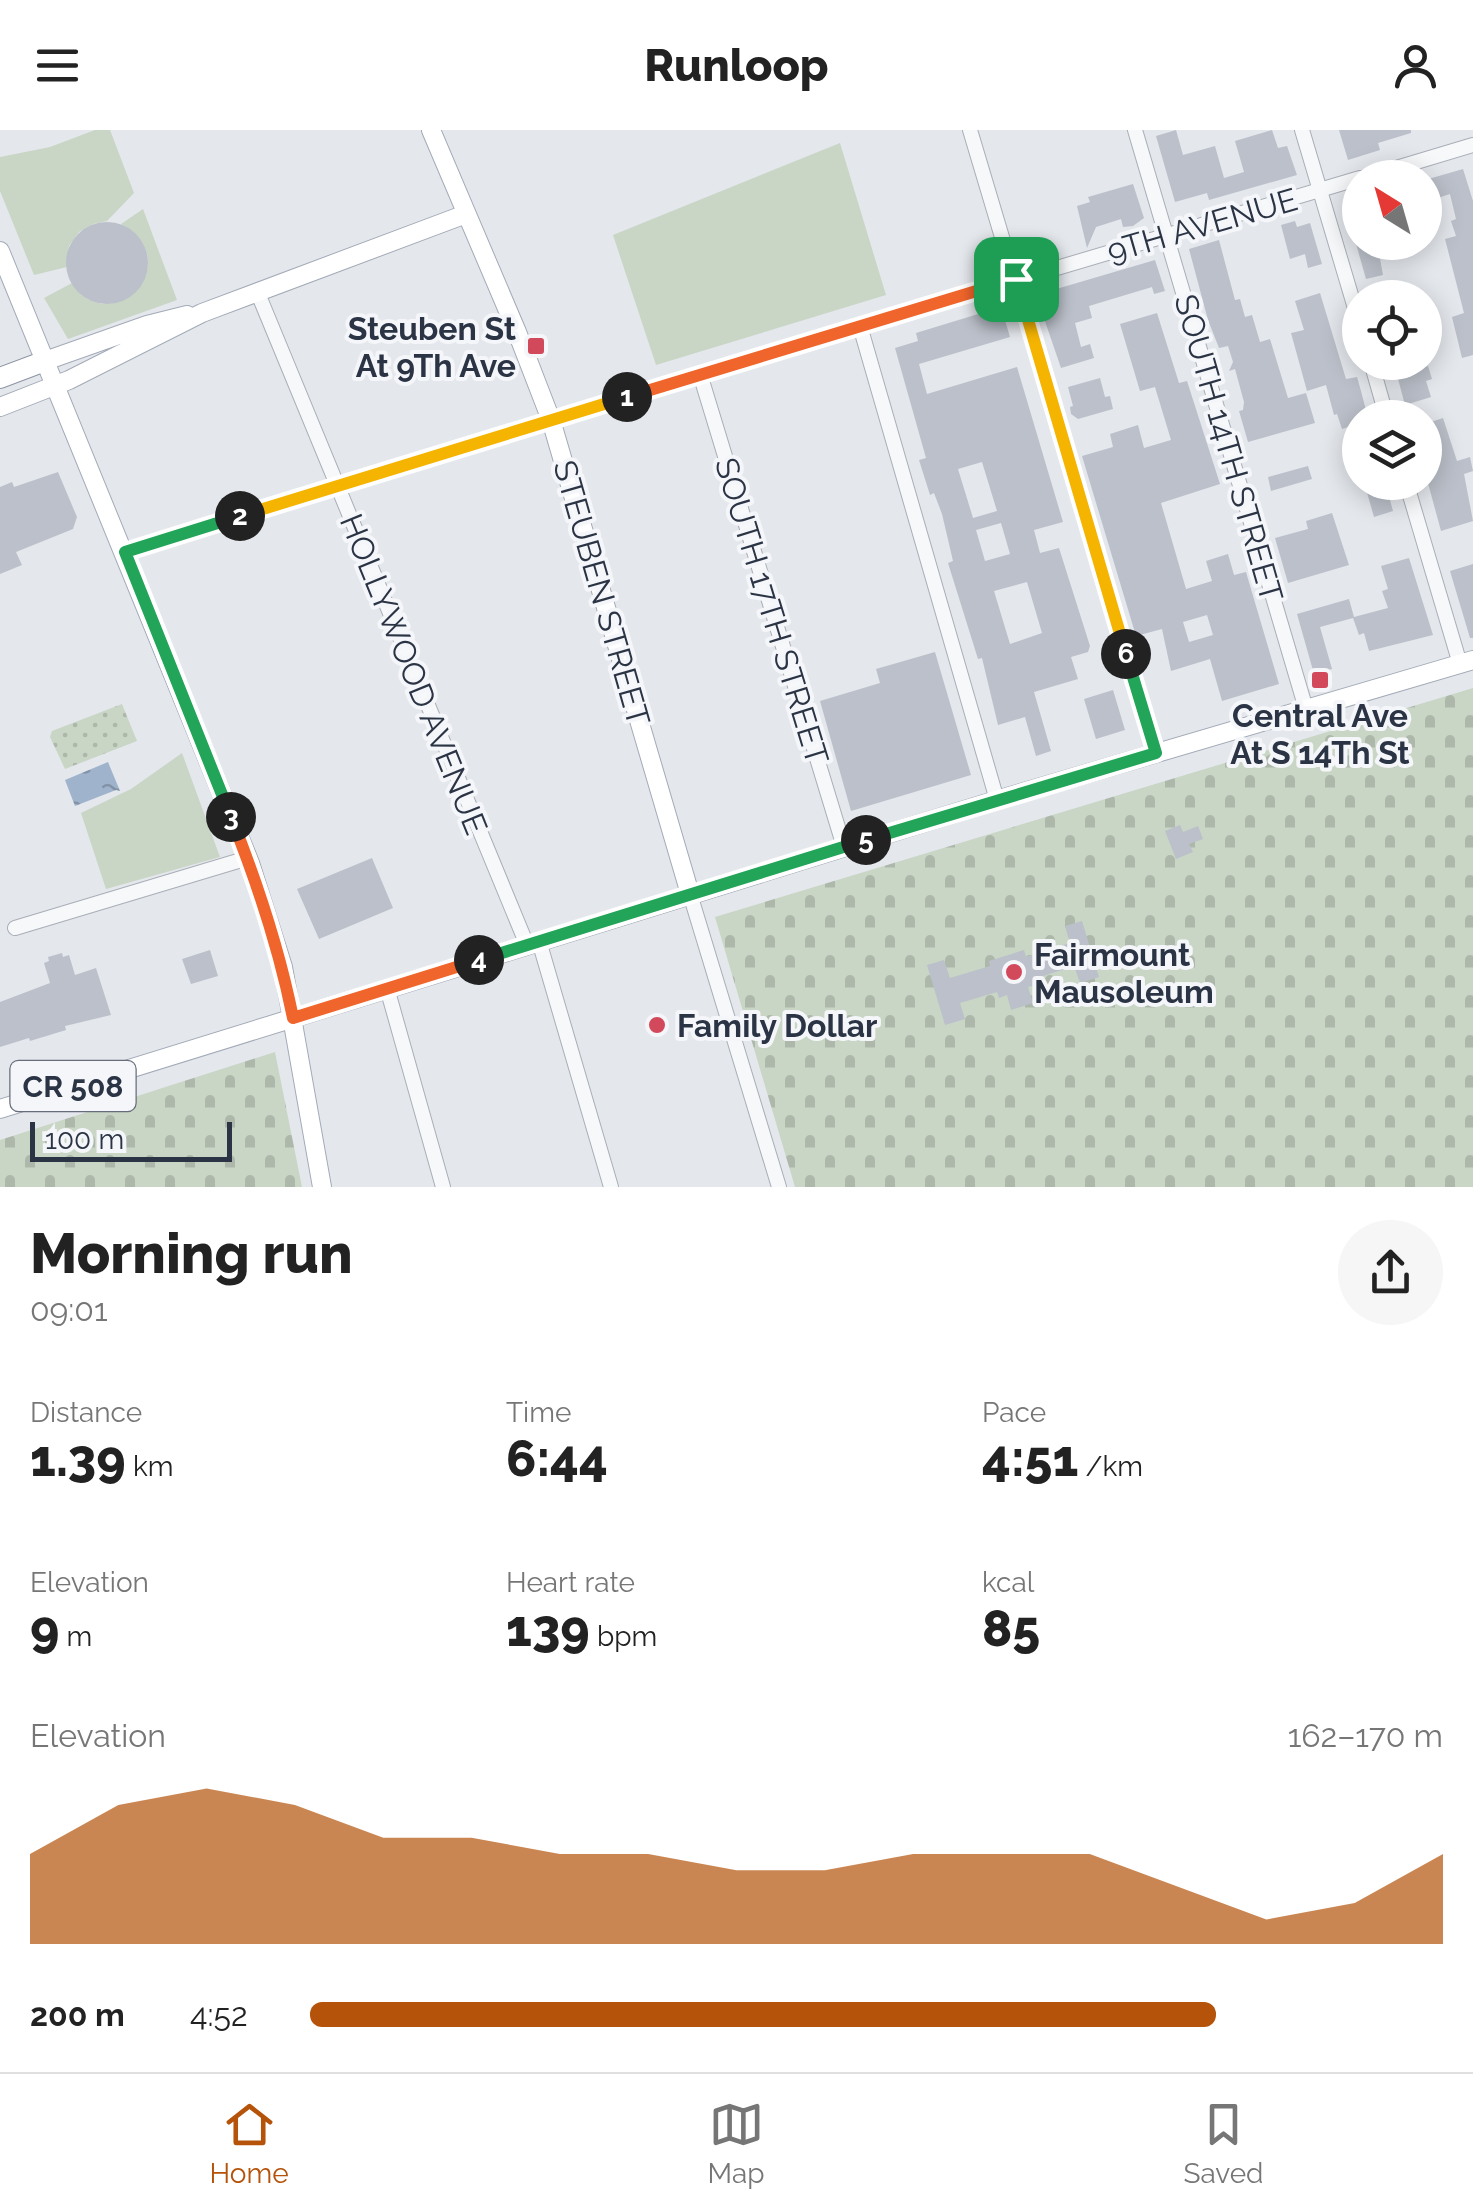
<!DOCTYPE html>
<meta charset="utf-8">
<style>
:root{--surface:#fff;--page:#f6f6f6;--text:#222;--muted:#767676;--line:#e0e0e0;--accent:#b45309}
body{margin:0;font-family:Raleway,sans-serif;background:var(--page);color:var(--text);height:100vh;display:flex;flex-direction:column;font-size:38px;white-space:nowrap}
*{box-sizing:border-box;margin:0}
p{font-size:32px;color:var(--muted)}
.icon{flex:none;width:55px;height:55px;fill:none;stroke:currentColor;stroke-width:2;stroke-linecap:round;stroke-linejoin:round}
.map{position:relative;height:1057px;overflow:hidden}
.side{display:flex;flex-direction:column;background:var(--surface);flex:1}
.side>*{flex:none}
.needle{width:65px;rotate:323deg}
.fabs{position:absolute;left:1342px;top:30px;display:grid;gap:20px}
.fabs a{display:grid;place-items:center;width:100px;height:100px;border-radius:50%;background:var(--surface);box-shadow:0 5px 25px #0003;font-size:50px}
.scale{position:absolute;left:30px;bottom:25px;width:202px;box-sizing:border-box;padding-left:10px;border:5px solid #2b3445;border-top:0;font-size:28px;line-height:35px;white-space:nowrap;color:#2b3445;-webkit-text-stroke:8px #f4f6f9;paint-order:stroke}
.pin{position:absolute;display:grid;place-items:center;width:85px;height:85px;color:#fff;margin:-42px;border-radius:20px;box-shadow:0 5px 15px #0006}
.km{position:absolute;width:50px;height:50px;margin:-25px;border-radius:50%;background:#222;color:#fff;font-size:28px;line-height:50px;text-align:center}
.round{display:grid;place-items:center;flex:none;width:105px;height:105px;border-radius:52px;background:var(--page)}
.overview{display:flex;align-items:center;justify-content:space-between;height:170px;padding:0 30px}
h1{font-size:55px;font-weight:800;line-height:75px}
.metrics{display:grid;grid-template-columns:repeat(3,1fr);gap:15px;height:170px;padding:10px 30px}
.metrics div{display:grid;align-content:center}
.metrics b{font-size:50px;font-weight:800}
.metrics small{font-size:28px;font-weight:400}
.metrics p{font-size:28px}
.chart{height:280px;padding:20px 30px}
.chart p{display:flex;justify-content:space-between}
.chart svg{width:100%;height:180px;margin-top:10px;fill:var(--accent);opacity:.7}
ul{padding:0 30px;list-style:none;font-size:32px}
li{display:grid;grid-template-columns:160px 120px 1fr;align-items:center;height:75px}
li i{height:25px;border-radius:12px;background:var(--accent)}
header{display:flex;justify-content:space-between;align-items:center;height:130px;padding:0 30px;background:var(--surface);font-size:45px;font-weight:800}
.menu{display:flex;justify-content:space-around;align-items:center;height:140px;border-top:2px solid var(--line);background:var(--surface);font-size:28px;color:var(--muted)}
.menu a{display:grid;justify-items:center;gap:5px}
.menu .on{color:var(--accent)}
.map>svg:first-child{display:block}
</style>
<header><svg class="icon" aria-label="menu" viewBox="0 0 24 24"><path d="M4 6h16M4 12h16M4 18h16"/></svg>Runloop<svg class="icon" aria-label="person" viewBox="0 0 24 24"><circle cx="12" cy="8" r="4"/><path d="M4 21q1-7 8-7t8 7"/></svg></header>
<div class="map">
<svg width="1473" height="1057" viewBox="0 0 1473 1057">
<defs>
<pattern id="cemetery-stones" width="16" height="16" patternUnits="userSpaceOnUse" patternTransform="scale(2.5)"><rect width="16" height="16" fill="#c9d6c5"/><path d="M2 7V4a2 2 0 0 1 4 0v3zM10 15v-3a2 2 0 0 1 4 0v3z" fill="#adb8ab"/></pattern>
<pattern id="park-dots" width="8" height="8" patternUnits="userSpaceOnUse" patternTransform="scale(2.5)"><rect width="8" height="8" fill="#c9d6c5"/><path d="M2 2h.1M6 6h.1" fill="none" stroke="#adb8ab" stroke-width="1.8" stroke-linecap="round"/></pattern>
<pattern id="water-ripples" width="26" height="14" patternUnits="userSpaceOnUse" patternTransform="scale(2.5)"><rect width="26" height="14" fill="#9fb4cc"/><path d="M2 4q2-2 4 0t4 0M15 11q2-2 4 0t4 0" fill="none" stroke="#8293a7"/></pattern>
</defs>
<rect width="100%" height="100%" fill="#e4e7ec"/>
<path fill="#c9d6c5" d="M 95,0 L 110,0 L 134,63 L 107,91 L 93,94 L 79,102 L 69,116 L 67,137 L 34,145 L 0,61 L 0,27 L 50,17 Z
M 840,13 L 886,165 L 656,235 L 613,105 Z
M 143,79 L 177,170 L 68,209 L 44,168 L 72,153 C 107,211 191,133 121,94 Z
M 182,623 L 220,727 L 106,759 L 81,683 L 131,659 Z"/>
<path fill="url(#cemetery-stones)" d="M 1473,558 L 1473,1057 L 795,1057 L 715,787 Z
M 275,922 L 302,1057 L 0,1057 L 0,1010 Z"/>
<path fill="url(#park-dots)" d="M 122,574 L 137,611 L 65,639 L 50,607 L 52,601 Z"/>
<path fill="url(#water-ripples)" d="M 108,632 L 120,661 L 116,660 L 75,676 L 65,650 Z"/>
<path fill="#bbc0ca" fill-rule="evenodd" d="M 1176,0 L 1183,25 L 1215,16 L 1224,48 L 1244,42 L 1235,11 L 1272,0 L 1278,18 L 1287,16 L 1297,45 L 1209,70 L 1207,63 L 1175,72 L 1156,6 Z
M 1339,0 L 1411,0 L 1411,3 L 1378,13 L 1380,20 L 1348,30 Z
M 1463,39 L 1473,71 L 1473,225 L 1462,228 L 1452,187 L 1464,183 L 1445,109 L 1456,106 L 1451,91 L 1456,89 L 1450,64 L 1425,72 L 1425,50 Z
M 1133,54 L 1144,88 L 1133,96 L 1123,97 L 1121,89 L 1096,97 L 1087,118 L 1077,76 L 1090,72 L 1088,67 Z
M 1360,70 L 1360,112 L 1403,112 L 1404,117 L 1379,123 L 1383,145 L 1366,149 L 1345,75 Z
M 1295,91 L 1297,97 L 1310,93 L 1322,134 L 1308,138 L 1305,124 L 1290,129 L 1281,95 Z
M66 133a41 41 0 1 1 82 0a41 41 0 1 1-82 0Z
M 1219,110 L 1235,170 L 1240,169 L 1245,187 L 1252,185 L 1260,212 L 1270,209 L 1288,268 L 1306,263 L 1315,293 L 1248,312 L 1239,281 L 1243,280 L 1244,272 L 1235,239 L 1229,241 L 1233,232 L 1228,216 L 1219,218 L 1208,190 L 1189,119 Z
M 1155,130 L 1165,161 L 1154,164 L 1152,157 L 1089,176 L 1092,188 L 1075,193 L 1081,217 L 1090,214 L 1094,228 L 1061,238 L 1036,165 Z
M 1320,163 L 1346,249 L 1357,247 L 1361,261 L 1368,288 L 1360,288 L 1360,327 L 1357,328 L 1348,297 L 1342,299 L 1337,284 L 1334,285 L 1326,255 L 1307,261 L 1291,203 L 1304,200 L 1295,171 Z
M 1001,177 L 1010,207 L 919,234 L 927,264 L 1017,237 L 1063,392 L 1034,400 L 1040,423 L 1059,418 L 1090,516 L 1088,522 L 1071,527 L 1078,549 L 1034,562 L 1051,621 L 1036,626 L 1025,587 L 998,595 L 982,528 L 978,529 L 948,433 L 953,431 L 942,384 L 934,363 L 930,365 L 919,330 L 926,328 L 895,218 L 918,211 L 916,203 ZM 982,332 L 997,381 L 973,388 L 958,339 ZM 1001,393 L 1010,424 L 985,431 L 976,400 ZM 1027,452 L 1042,503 L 1010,514 L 994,461 Z
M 1157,183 L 1179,253 L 1187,251 L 1220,354 L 1161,373 L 1186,459 L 1212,451 L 1206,431 L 1228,424 L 1234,445 L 1246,442 L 1279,554 L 1222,571 L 1210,529 L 1171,541 L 1162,499 L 1136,506 L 1082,326 L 1113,317 L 1110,304 L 1138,295 L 1144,318 L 1171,310 L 1155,257 L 1140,261 L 1120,194 ZM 1207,485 L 1213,505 L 1189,512 L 1183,492 Z
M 1428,236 L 1432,249 L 1426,251 L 1431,267 L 1405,275 L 1397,245 Z
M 1100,248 L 1105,267 L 1110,266 L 1113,279 L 1078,289 L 1071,284 L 1070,277 L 1073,276 L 1068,257 Z
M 1443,288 L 1457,331 L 1470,327 L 1473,341 L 1464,344 L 1473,391 L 1441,401 L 1425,342 L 1425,294 Z
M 1308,336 L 1312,349 L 1271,361 L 1268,347 Z
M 58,342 L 77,387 L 73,399 L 16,422 L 22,435 L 0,444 L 0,357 L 12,352 L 14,357 Z
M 1364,352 L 1385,352 L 1393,381 L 1374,387 Z
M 1332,383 L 1349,435 L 1288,453 L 1275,408 L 1308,399 L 1306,391 Z
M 1409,428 L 1433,505 L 1369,521 L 1364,503 L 1359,505 L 1353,488 L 1320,497 L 1332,539 L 1314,544 L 1297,484 L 1349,469 L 1354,487 L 1388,478 L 1382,461 L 1388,459 L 1381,436 Z
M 1473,434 L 1473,508 L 1470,508 L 1450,441 Z
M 935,522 L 971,645 L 851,681 L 820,571 L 880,553 L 876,539 Z
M 1113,560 L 1125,600 L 1096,609 L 1084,569 Z
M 1180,695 L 1183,702 L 1198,696 L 1203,709 L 1189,714 L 1193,722 L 1176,729 L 1165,701 Z
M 372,728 L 393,778 L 319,809 L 297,759 Z
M 1082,791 L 1099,847 L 1080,853 L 1074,836 L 1034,849 L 1036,855 L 1028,857 L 1033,873 L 1011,880 L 1007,865 L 999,868 L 997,862 L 960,873 L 965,889 L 945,895 L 927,835 L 944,830 L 950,848 L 990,836 L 989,831 L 1024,820 L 1026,827 L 1070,813 L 1065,796 Z
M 210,820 L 218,846 L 191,854 L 182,829 Z
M 62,823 L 63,827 L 69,825 L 75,845 L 96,838 L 111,885 L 65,896 L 66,900 L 30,911 L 29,908 L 0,917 L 0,872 L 50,853 L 44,833 L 49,831 L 48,827 Z"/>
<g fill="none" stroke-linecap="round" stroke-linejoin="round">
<g stroke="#a9aeb7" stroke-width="16">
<path id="minor" d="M 970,0 L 1156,623
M 1135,0 L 1306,579
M 1302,0 L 1360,195
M 1363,48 L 1473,15
M 257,161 L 527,815
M 860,196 L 997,670
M 1371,232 L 1387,288
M 700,244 L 844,717
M 1406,352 L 1460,534
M 125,422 L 700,244 L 1360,48
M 690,764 L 779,1057
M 15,798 L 248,728
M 539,811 L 611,1057
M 387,858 L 443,1057"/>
</g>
<g stroke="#a3abb8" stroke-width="20">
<path id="major" d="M 431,0 L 517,202 L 551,290 L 690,764
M 0,121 L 250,733 L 283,837 L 322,1057
M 45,231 L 147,195 L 187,185
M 0,277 L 69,250 L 202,183 L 466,84
M 0,979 L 997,670 L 1473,530"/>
</g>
<g stroke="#8b94a3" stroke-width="22">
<path id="highway" d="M 0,248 L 45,231"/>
</g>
<use href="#minor" stroke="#f7f8fa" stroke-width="14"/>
<use href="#major" stroke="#fff" stroke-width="18"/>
<use href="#highway" stroke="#fff" stroke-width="20"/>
</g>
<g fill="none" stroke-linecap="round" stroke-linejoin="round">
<g stroke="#fff" stroke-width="20">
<path id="split-1" d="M 627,267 L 1016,149"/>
</g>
<g stroke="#fff" stroke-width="20">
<path id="split-2" d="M 240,386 L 627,267"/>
</g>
<g stroke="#fff" stroke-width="20">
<path id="split-3" d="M 231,687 L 125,422 L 240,386"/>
</g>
<g stroke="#fff" stroke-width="20">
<path id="split-4" d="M 231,687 C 257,752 279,818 293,888 L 479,830"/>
</g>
<g stroke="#fff" stroke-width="20">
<path id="split-5" d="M 479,830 L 866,710"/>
</g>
<g stroke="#fff" stroke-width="20">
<path id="split-6" d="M 866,710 L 1156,623 L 1126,524"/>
</g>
<g stroke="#fff" stroke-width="20">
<path id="split-7" d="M 1016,149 L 1126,524"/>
</g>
<use href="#split-1" stroke="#f0652b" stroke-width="12"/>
<use href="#split-2" stroke="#f5b400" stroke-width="12"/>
<use href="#split-3" stroke="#22a559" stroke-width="12"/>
<use href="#split-4" stroke="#f0652b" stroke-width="12"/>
<use href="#split-5" stroke="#22a559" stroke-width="12"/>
<use href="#split-6" stroke="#22a559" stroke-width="12"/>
<use href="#split-7" stroke="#f5b400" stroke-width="12"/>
</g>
<g fill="#d1495b" stroke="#f4f6f9" stroke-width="4">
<rect x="526" y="206" width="20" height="20" rx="5"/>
<rect x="1310" y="540" width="20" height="20" rx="5"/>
<circle cx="1014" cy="842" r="10"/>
<circle cx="657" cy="895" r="10"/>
</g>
<g text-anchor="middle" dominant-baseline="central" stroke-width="8" stroke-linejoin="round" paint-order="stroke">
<rect fill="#f4f6f9" stroke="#676e7b" stroke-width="2.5" x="10.5" y="931" width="125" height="50" rx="8"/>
<g font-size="30" font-weight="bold" fill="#2b3445">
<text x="73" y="956">CR 508</text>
</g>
<g font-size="32" fill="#2b3445" stroke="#f4f6f9">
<text transform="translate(1202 95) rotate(-16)">9TH AVENUE</text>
<text transform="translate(1229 318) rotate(74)">SOUTH 14TH STREET</text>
<text transform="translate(602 463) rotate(74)">STEUBEN STREET</text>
<text transform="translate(772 481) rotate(73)">SOUTH 17TH STREET</text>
<text transform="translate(414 544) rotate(68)">HOLLYWOOD AVENUE</text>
</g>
<g font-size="32" font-weight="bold" fill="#2b3445" stroke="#f4f6f9" text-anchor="start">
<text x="516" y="198" text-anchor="end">Steuben St<tspan x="516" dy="37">At 9Th Ave</tspan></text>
<text x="1320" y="585" text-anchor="middle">Central Ave<tspan x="1320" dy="37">At S 14Th St</tspan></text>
<text x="1034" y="824">Fairmount<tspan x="1034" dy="37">Mausoleum</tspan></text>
<text x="677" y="895">Family Dollar</text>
</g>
</g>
</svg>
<div class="fabs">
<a><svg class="needle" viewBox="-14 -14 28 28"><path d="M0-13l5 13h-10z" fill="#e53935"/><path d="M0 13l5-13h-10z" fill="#767676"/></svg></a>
<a><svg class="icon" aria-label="locate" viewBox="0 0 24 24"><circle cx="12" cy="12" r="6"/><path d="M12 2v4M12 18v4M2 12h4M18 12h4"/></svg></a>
<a><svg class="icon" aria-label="layers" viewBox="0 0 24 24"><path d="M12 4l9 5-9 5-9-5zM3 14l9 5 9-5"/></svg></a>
</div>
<div class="scale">100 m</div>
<div class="pin" style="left:1016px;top:149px;background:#1e9e55"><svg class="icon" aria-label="arrive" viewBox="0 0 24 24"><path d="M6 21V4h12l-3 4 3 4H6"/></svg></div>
<b class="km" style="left:627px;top:267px">1</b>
<b class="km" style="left:240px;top:386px">2</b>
<b class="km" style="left:231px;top:687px">3</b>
<b class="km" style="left:479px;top:830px">4</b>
<b class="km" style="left:866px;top:710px">5</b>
<b class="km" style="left:1126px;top:524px">6</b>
</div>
<section class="side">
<div class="overview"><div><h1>Morning run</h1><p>09:01</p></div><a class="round"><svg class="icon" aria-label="share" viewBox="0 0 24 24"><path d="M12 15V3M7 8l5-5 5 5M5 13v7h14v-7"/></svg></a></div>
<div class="metrics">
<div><p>Distance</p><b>1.39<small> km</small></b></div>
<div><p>Time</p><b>6:44</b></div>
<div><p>Pace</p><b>4:51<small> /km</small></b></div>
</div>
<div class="metrics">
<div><p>Elevation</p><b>9<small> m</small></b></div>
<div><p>Heart rate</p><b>139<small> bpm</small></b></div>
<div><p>kcal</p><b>85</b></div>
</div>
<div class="chart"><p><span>Elevation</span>162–170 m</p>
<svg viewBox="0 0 160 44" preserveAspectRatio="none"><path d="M0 44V22L10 10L20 6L30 10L40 18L50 18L60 22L70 22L80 26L90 26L100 22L110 22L120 22L130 30L140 38L150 34L160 22V44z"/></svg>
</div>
<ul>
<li><b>200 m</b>4:52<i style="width:80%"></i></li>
</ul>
</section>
<nav class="menu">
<a class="on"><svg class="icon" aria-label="home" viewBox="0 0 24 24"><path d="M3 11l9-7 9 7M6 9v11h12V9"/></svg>Home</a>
<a><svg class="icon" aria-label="map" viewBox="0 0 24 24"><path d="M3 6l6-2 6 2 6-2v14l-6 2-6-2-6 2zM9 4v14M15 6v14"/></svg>Map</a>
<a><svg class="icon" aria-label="saved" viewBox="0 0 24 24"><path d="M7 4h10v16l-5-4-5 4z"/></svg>Saved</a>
</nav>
